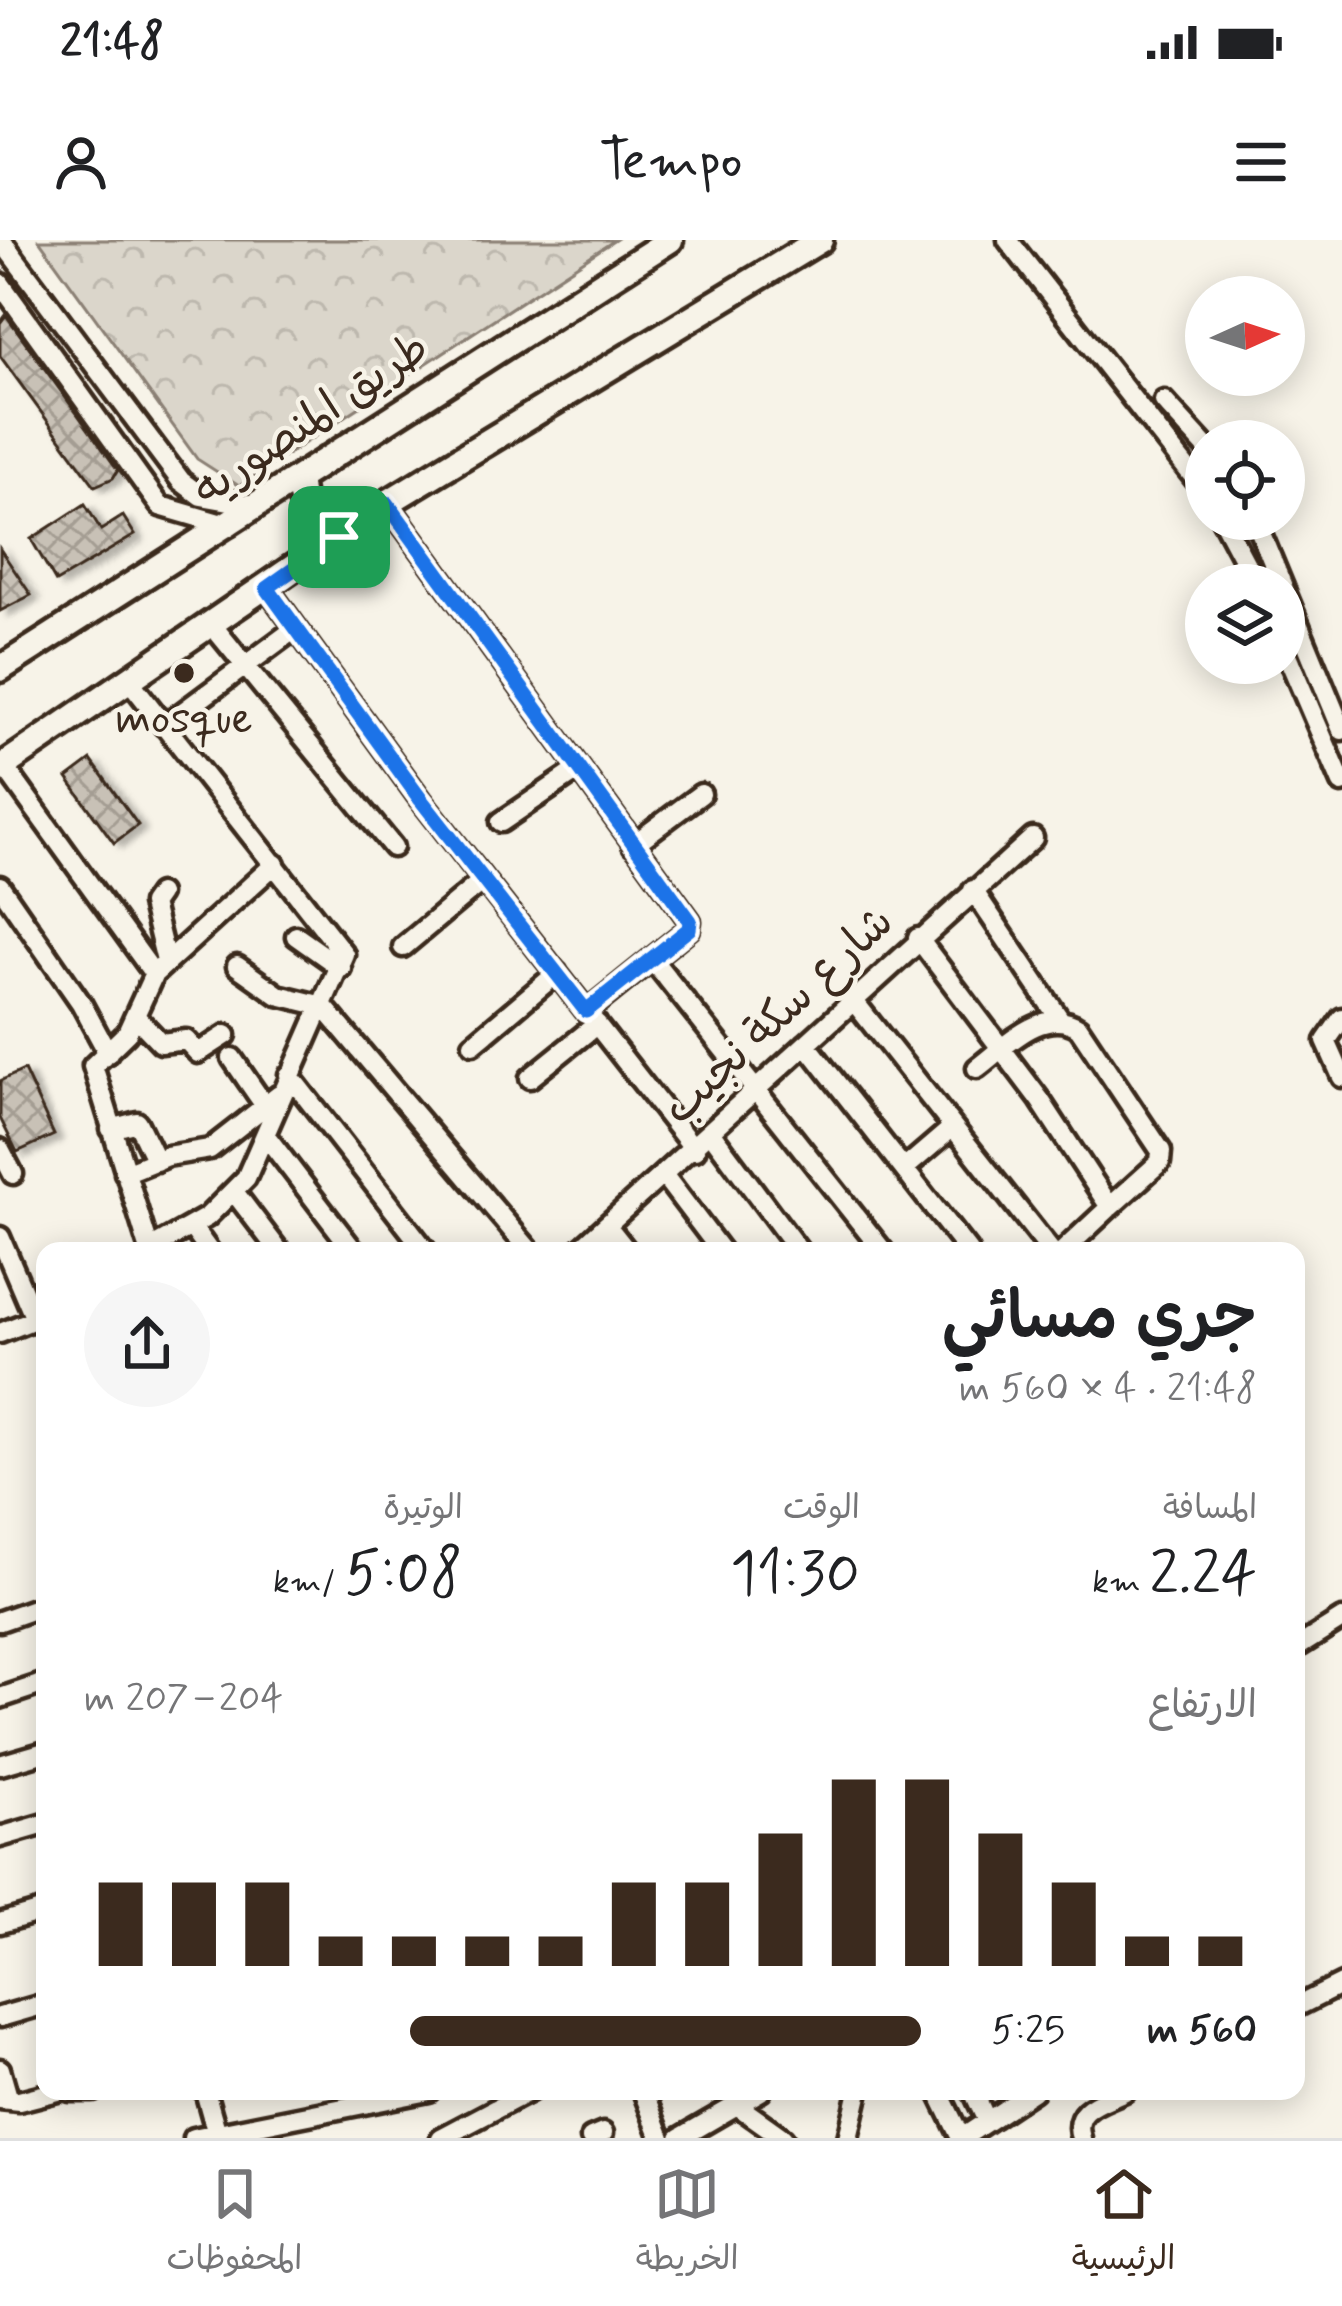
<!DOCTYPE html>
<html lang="ar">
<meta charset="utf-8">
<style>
:root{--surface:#fff;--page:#f6f6f6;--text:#202124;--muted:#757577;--line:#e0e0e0;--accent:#3b2a1e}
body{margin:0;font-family:Mynerve,"Playpen Sans Arabic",sans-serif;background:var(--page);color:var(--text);direction:rtl;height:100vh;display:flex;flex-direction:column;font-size:45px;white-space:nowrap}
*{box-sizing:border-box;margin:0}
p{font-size:39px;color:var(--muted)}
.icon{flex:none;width:66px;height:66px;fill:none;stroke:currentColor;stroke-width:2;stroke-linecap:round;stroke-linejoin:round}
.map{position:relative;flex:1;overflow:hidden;direction:ltr}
.sheet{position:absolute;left:36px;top:1002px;width:1269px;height:858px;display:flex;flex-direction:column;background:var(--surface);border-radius:24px;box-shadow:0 6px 30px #0003;direction:rtl}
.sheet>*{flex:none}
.needle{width:78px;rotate:87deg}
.buttons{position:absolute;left:1185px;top:36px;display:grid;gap:24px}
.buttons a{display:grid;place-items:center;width:120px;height:120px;border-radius:50%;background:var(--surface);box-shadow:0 6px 30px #0003;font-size:60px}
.pin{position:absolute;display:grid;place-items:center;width:102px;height:102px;color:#fff;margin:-51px;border-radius:24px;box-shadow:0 6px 18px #0006}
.round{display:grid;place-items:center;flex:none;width:126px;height:126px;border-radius:63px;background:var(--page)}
.headline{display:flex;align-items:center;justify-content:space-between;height:204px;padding:0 48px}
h1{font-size:66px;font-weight:600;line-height:90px}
.stats{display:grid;grid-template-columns:repeat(3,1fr);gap:18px;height:204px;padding:12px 48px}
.stats div{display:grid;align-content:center}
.stats b{font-size:60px;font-weight:600}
.stats small{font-size:33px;font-weight:400}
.stats p{font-size:33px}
.chart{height:336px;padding:24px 48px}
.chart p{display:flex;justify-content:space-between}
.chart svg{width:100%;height:216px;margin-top:12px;stroke:var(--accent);stroke-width:6}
ul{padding:0 48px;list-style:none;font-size:39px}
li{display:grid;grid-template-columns:192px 144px 1fr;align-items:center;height:90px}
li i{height:30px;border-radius:15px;background:var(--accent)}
.status{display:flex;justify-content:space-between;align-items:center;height:84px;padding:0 60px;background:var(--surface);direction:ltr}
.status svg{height:33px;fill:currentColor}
header{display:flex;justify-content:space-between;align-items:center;height:156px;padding:0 48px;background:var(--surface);font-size:54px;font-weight:600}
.tab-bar{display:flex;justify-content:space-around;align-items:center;height:168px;border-top:3px solid var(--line);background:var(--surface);font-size:33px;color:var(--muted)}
.tab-bar a{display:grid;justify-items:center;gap:6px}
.tab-bar .selected{color:var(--accent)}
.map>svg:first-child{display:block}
</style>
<div class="status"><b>21:48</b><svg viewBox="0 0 49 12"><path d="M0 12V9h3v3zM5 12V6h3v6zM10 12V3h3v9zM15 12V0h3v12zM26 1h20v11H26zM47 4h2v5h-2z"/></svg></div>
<header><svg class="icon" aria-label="menu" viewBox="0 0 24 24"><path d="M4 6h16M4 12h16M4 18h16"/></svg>Tempo<svg class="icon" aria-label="person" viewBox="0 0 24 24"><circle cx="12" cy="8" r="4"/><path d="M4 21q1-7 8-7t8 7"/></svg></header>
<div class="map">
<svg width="1342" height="1898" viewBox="0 0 1342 1898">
<defs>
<pattern id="forest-crowns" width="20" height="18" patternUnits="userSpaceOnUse" patternTransform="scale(3)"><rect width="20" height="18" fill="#dbd6cb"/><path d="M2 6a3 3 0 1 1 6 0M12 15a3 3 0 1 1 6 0" fill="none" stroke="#bdb8ae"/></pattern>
<pattern id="building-cross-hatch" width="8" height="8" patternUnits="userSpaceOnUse" patternTransform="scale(3)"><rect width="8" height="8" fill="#c8c1b6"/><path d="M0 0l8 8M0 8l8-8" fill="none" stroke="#a49d93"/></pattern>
<filter id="shadow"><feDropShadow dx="8" dy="4.5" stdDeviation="3" flood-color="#0004"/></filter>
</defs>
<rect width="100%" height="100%" fill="#f7f3e8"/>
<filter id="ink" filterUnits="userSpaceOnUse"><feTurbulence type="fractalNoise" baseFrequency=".00833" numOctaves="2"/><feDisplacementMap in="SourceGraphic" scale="24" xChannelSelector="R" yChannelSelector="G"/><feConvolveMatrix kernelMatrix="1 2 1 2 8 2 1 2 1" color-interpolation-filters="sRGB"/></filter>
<g filter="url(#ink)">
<path fill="url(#forest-crowns)" stroke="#8b8074" stroke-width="3" d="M 39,0 L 615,0 L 239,246 L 197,219 Z"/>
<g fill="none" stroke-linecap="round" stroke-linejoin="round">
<path stroke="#84786c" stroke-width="4.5" d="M 1019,0 L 1206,232
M 1239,279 L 1268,345
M 1284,380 L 1304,433"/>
</g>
<path fill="url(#building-cross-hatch)" stroke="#3b2a1e" stroke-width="3" filter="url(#shadow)" d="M 6,75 L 118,230 L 113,238 L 95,246 L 0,116 L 0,83 Z
M 85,264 L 101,290 L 123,276 L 135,295 L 56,342 L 31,299 Z
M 0,309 L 31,355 L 0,371 Z
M 91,520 L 138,585 L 114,603 L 67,538 Z
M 24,830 L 54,895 L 17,912 L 0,878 L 0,841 Z"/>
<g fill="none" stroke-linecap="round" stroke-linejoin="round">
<g stroke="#3b2a1e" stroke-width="27">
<path id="minor" d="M 1,0 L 181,241 L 201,256 L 259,266
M 1008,0 L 1206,253
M 0,43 L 160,266 L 229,286
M 1164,161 L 1206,207
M 387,263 L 690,681 L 689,689 L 587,771
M 1222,279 L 1257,345
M 1255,279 L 1342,490
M 267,348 L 421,560 L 695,910
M 212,385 L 393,607
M 1284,408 L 1342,543
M 129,440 L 344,714 L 246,938 L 207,977 L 150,1009
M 164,486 L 296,388
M 4,526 L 154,734
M 501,582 L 579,529
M 633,605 L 701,554
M 0,646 L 81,763 L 108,813
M 973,650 L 1059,778
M 159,654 L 152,664 L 166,721
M 296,696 L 341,728
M 918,698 L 1040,860 L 1110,967 L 1063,1011
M 403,707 L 483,640
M 652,719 L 883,1011
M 237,726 L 278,755 L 323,766 L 530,1011
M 853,760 L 1051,1011
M 136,777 L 161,803 L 186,800 L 198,813 L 226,795
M 1342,778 L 1326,801 L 1342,837
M 473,804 L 557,733
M 806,804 L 968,1011
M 232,818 L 265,866
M 977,828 C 1005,807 1044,764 1079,788 L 1161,911 L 1160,922 L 1110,967
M 289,835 L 426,1011
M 530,838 L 597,784
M 111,889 L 137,882 L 156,921
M 712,894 L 799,1011
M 266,896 L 354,1011
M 0,909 L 13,934
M 904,929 L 953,887
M 125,933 L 167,916 L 210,909 L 279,855
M 665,937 L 721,1011
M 235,953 L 279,1011
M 191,986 L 209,1011
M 608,987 L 627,1011
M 0,997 L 35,1079
M 150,1011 L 93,826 L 127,793 L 154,734 L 275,624
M 578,1011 L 1033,598
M 0,1093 L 45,1075
M 0,1381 L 45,1365
M 1296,1408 L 1342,1379
M 0,1458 L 45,1443
M 0,1525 L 45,1512
M 0,1597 L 45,1584
M 0,1683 L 45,1670
M 1296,1767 L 1342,1744
M 0,1777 L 45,1764
M 0,1829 L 8,1857
M 70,1851 L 93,1851
M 205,1851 L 217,1894
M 643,1851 L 661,1898
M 938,1851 L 961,1898
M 973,1851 L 987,1881
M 0,1859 L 19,1861 L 58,1851
M 738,1866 L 783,1898
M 193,1898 L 429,1851
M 441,1898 L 530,1851
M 591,1898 L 603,1893
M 680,1898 L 761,1851
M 848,1898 L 859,1851
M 962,1898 L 1033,1851
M 1081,1898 C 1071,1868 1103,1862 1125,1851"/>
</g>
<g stroke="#3b2a1e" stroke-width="33">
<path id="major" d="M 299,242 C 298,265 319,289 339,297
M 0,429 L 670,0
M 0,528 L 387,263 L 820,0"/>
</g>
<use href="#minor" stroke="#f7f3e8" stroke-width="18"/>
<use href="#major" stroke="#f7f3e8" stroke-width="24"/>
</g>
</g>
<g fill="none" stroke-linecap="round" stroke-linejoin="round" filter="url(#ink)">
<g stroke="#fff" stroke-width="24">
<path id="route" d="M 387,263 L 690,681 L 689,689 L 586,771 L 421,560 L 267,348 Z"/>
</g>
<use href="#route" stroke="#1a73e8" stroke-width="15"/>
</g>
<circle fill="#3b2a1e" stroke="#f7f3e8" stroke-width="4.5" cx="184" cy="433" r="12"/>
<g text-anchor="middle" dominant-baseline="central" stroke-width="9" stroke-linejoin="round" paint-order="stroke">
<g font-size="45" fill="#3b2a1e" stroke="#f7f3e8">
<text transform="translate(312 180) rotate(-34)">طريق المنصوريه</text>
<text transform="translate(779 776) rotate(-43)">شارع سكة نجيب</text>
</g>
<g font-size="45" fill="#3b2a1e" stroke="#f7f3e8">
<text x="184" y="479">mosque</text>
</g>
</g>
</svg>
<div class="buttons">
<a><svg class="needle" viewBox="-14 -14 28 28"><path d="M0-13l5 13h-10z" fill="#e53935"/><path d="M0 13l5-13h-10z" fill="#757577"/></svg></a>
<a><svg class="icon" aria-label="locate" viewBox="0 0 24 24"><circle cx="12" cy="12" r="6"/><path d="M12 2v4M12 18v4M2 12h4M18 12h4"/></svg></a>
<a><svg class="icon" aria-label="layers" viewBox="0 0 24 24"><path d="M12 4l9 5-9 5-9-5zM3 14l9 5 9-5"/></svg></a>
</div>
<div class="pin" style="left:339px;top:297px;background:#1e9e55"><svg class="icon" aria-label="arrive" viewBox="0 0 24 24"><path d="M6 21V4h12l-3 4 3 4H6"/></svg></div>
<section class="sheet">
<div class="headline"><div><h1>جري مسائي</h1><p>21:48 · 4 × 560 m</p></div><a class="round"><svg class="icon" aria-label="share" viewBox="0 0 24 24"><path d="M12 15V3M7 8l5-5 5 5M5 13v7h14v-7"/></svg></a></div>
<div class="stats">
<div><p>المسافة</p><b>2.24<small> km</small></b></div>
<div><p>الوقت</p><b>11:30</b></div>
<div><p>الوتيرة</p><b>5:08<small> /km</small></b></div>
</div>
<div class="chart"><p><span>الارتفاع</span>204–207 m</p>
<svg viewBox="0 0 160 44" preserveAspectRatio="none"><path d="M5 44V27M15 44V27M25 44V27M35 44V38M45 44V38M55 44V38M65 44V38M75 44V27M85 44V27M95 44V17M105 44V6M115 44V6M125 44V17M135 44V27M145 44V38M155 44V38"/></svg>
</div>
<ul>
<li><b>560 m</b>5:25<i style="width:61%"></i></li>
</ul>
</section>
</div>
<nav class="tab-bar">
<a class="selected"><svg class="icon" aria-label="home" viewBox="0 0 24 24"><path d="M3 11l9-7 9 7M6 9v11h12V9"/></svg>الرئيسية</a>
<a><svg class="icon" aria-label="map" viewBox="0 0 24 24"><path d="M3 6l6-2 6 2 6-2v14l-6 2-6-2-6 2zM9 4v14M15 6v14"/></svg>الخريطة</a>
<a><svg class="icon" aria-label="saved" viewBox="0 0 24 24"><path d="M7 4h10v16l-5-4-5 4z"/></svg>المحفوظات</a>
</nav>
